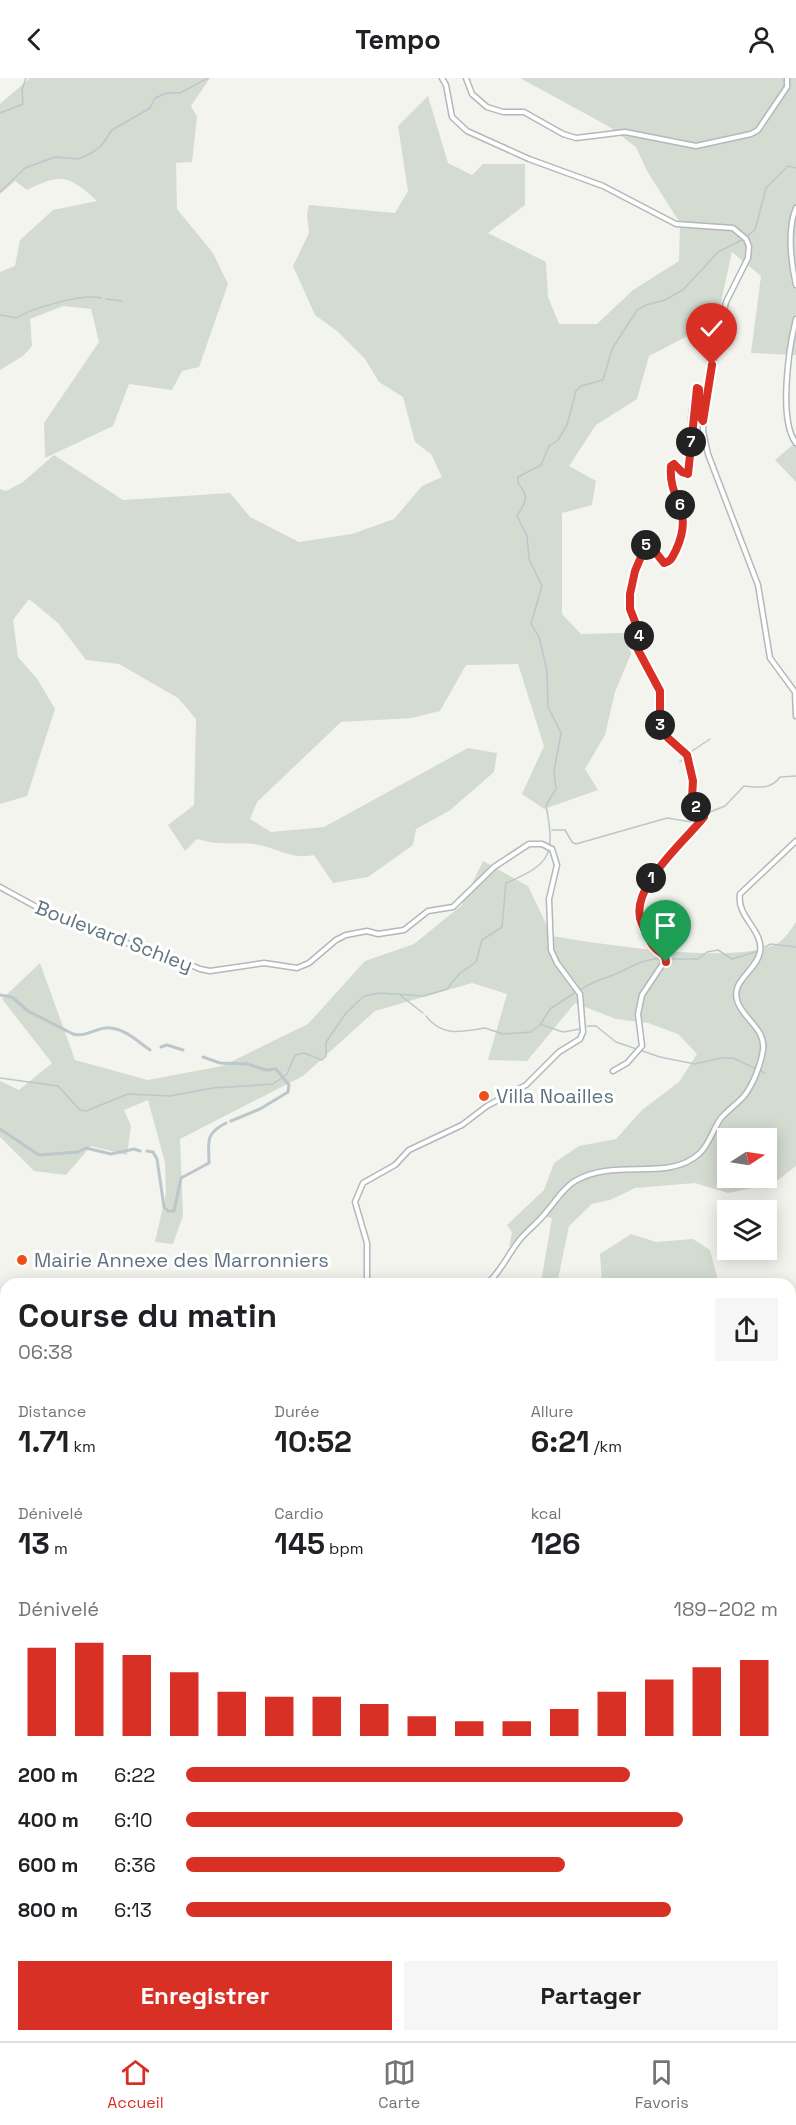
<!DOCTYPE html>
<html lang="fr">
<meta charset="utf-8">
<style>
:root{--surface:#fff;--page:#f6f6f6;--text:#202124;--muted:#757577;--line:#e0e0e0;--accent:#d93025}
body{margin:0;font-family:"Space Grotesk",sans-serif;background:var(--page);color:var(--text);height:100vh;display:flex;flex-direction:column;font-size:22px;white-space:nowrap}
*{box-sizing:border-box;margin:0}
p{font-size:20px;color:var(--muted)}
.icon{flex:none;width:33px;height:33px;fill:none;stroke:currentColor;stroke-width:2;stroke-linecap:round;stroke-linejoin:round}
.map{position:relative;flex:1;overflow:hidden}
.drawer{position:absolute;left:0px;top:1200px;width:796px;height:764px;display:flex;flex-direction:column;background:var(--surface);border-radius:18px 18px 0 0;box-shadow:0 3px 15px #0003}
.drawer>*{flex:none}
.needle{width:39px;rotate:78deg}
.controls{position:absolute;left:717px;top:1050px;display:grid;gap:12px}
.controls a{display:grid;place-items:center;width:60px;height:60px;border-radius:0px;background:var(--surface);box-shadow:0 3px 15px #0003;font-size:30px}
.pin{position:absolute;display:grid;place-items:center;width:51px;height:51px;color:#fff;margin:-62px -26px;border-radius:50% 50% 50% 0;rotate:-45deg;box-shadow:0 0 6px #0007}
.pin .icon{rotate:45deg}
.km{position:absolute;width:30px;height:30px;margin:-15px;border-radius:50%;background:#222;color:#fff;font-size:16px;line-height:30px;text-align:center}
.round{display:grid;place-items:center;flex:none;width:63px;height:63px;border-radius:0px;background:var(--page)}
.headline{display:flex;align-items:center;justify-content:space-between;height:102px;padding:0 18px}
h1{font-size:33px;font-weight:600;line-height:45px}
.stats{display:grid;grid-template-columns:repeat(3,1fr);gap:9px;height:102px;padding:6px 18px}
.stats div{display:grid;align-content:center}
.stats b{font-size:30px;font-weight:600}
.stats small{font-size:16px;font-weight:400}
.stats p{font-size:16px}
.chart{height:168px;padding:12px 18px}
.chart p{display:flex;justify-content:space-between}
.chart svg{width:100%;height:108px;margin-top:6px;stroke:var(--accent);stroke-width:6}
.cta{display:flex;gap:12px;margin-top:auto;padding:12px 18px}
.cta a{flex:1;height:69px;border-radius:0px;background:var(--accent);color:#fff;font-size:24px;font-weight:600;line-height:69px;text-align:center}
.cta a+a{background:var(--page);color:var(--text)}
ul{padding:0 18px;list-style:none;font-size:20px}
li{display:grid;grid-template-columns:96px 72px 1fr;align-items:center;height:45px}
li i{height:15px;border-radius:8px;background:var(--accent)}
header{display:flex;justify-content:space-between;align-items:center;height:78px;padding:0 18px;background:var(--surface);font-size:27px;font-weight:600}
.tabs{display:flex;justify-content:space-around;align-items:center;height:84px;border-top:2px solid var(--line);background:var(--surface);font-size:16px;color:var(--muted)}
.tabs a{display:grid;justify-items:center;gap:3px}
.tabs .active{color:var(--accent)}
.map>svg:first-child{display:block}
</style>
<header><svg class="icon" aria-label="back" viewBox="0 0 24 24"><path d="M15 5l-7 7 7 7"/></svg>Tempo<svg class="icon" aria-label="person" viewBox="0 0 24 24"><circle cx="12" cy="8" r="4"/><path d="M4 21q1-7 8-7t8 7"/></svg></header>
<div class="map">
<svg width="796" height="1963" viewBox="0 0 796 1963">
<rect width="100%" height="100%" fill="#f4f4ef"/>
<path fill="#e4e5e3" d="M 455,1958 L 554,1958 L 563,1963 L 457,1963 Z"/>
<path fill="#d4dbd0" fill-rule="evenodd" d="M 30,0 L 210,0 L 191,28 L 197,39 L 192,84 L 176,85 L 177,131 L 213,175 L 228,206 L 199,289 L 182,293 L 172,312 L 129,306 L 113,348 L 45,380 L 44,345 L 99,264 L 91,231 L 63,228 L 30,241 L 32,268 L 23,278 L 0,292 L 0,194 L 15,188 L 20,162 L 53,132 L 97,123 C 69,97 61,95 27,112 L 15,103 L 0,116 L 0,26 Z
M 520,0 L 796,0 L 796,277 L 751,275 L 761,198 L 732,174 L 719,233 L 703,250 L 649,278 L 637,321 L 596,347 L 569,388 L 596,403 L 592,427 L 562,435 L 562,536 L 581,556 L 625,555 L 631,576 L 615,614 L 605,657 L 585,691 L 598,712 L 544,731 L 522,716 L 544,668 L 518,586 L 466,587 L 440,633 L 412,640 L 341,644 L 257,724 L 250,741 L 271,754 L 324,749 L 468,670 L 497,675 L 494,694 L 449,733 L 416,751 L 413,767 L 368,799 L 333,805 L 314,777 C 289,782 277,769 254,766 C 232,764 219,768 197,761 L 185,773 L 168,747 L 194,727 L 196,641 L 178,620 L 119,586 L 86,582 L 58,545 L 29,521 L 13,542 L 18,579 L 38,602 L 55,631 L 27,718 L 0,726 L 0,411 L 6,413 L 23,404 L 54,377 L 123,422 L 230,415 L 250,439 L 299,464 L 352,456 L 394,441 L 422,408 L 442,399 L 431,376 L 415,364 L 403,319 L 379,304 L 365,281 L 337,253 L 315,237 L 293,188 L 309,155 L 307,137 L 309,127 L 395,135 L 408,113 L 398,48 L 428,18 L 448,85 L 472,97 L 483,86 L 525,86 L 525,127 L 488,155 L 546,184 L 548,219 L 559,246 L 597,246 L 633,212 L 679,183 L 680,145 L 647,93 L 636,69 L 608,48 Z
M 796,364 L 796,404 L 775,382 Z
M 483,783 L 528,808 L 552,858 C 599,866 739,888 778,865 C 785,861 791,851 796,844 L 796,1088 L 774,1105 L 728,1115 L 695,1105 L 635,1110 L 610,1122 L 592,1126 L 569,1148 L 558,1201 L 559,1206 L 538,1206 L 541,1204 L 552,1140 L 540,1138 L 509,1169 L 512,1154 L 507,1147 L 544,1112 L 554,1085 L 579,1068 L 616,1061 L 642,1032 L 679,1004 L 697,976 L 678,956 L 648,945 L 616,941 L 575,925 L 527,983 L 488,982 L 507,916 L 472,905 L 375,933 L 303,998 L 180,1061 L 183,1138 L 173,1166 L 155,1164 L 166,1115 L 165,1085 L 148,1022 L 124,1032 L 131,1048 L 127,1077 L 91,1068 L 66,1097 L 34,1093 L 0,1059 L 0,1003 L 19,1012 L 52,985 L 2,921 L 40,885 L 75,982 L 148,1002 L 222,988 L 308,946 L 365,883 L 414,866 L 462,827 ZM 728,1060 L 766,1060 L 766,1100 L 728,1100 Z
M 631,1156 L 656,1164 L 693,1161 L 710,1172 L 719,1206 L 602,1206 L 600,1176 Z"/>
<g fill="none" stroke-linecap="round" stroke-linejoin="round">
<path stroke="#bcc7cc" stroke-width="1.5" d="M 0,35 L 23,26 L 22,11 L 26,0
M 0,114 L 25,90 L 55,79 L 79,81 L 93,74 L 101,68 L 112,52 L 150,30 L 155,20 L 167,15 L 180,15 L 208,0
M 748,157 L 755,152 L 766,110 L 788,88 L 796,90
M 106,221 L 122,223
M 0,237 L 17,240 C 31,230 85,215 101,220
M 689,675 L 710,661
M 680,684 L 684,680
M 705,736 L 725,728 L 744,708 C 758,709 771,712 780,699 L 796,698
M 552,752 L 565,752 L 572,764 L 576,766 L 667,740 L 692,744 L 702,738
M 765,869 L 771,866 L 796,869
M 672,881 L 698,881 L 707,874 L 718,872 L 732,881 L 758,873
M 580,912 C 592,903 603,901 616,896 C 633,888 643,881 662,880
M 400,917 L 423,935
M 426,938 C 442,959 461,954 485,950 L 503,956 L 531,954 L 540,947 L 550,931 L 576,914
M 542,947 L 563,954 L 580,951
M 587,948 L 596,948 L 616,964 L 660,979 L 695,986 L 721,980 L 733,980 L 765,995
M 0,1000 L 58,1008 L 80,1032 L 86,1033 L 128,1016 L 170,1018 L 213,1010 L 273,1006 L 287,996 L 295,977 L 304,975 L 322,982 L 326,978 L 326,964 L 346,935 L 364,918 L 380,915 L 424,918 L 447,911 L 459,896 L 476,884 L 482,862 L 502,849 L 506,805 C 552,786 555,776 546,727 L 556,711 L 554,693 L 561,655 L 548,629 L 547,593 L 539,559 L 531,546 L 542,508 L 529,481 L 527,458 L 517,438 C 527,423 529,419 518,405 L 518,399 L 541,387 L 549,368 L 558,362 L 567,347 L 576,313 L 581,308 L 603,302 L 612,271 L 637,232 L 646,227 L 665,222 L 684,211 L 718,174 L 742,162
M 790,1686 L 796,1674
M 653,1958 L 653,1963
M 84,1963 L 86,1958"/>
<path stroke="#bcc7cc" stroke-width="3" d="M 0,917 L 12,919 L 28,933 L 73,956 C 86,960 98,948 111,950 C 127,952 138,964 150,972
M 161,969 L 167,967 L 183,972
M 203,979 L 220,985 L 247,986 L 266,992 L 276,991 L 289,1007 L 288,1014 L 260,1031 L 231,1043
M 0,1051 L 39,1077 L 78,1074 L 86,1070 L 111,1076 L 134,1071 L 140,1073
M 147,1073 L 153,1074 L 157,1081 L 164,1129 L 168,1133 L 174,1133 L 181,1100 L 209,1085 C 209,1065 204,1056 226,1045
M 30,1958 L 37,1963
M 98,1958 L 100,1963
M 64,1963 L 70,1958"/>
<g stroke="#b3b8bd" stroke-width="7">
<path id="secondary" d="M 442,0 L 446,7 L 452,39 L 467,53 L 529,81 L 603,108 L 676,146 L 733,150 L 746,161 L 749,168 L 748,180 L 726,224 L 704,324 L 703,353 L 708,376 L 758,507 L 770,580 L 795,614 L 796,638
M 466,0 L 472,16 L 487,29 L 503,34 L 524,34 L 563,56 L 576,60 L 625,54 L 696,68 L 751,56 L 758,52 L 787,9 L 787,0
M 796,130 C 787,151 791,185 796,207
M 796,241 C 789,269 778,342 796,365
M 699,310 L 699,337 L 703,343
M 0,809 L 53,838 L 106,856 L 160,879 L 177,881 L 200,891 L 210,893 L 264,885 L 297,890 L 309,885 L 336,862 L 346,857 L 367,853 L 378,856 L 404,852 L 428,833 L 453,829 L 494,789 L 529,766 L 542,766 L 552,771 L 557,787 L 549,821 L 551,872 L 557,885 L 580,916 L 583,954 L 580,961 L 559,974 L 526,1007 L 487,1028 L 462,1047 L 409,1072 L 395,1087 L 363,1105 L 355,1124 L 367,1165 L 367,1206
M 613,993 L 627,985 L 642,968 L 638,936 L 642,917 L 666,881 L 652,866 L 639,840 L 641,825 L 650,801 L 704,739 L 692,720 L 693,703 L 687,677 L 668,660 L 660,645 L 660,613 L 637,570 L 639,554 L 630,531 L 630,516 L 635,493 L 646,467 L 649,466 L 664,485 L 672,481 L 679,467 L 684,439 L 672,405 L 671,388 L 676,387 L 682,394 L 688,396 C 693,373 686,329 699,310
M 487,1206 C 504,1190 508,1175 522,1159 C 530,1150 540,1143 547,1133 C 556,1123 563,1110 575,1103 C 616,1079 668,1105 700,1075 C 710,1065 713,1051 721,1040 C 728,1032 737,1026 744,1018 C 753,1007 761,986 763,972 C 766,952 745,942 738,925 C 729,903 756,894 760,874 C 764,852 736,839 740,816 L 796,763
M 790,1349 L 796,1337
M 0,1532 L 6,1531
M 790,1562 L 796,1567
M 790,1619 L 796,1622
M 790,1852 L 796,1856
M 458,1958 L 460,1963
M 566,1958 L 579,1963 L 584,1958"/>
</g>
<g stroke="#b4b8bc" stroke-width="8">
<path id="primary" d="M 0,1462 L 6,1466
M 790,1554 L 796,1556
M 152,1958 L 153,1963"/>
</g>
<use href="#secondary" stroke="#fff" stroke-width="4"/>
<use href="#primary" stroke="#fff" stroke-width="4.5"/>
<g stroke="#a1a7ad" stroke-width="4">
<path id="rail" d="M 557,1958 L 567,1963"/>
</g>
<use href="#rail" stroke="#fff" stroke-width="1.5" stroke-dasharray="4.5" stroke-linecap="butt"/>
</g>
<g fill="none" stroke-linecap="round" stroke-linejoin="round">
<g stroke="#fff" stroke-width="12">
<path id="route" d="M 666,884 C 666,875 660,876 655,870 C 649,864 646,854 642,846 C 626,812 685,763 704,739 L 692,720 L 693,703 L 687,677 L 668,660 L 660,645 L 660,613 L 637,570 L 639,554 L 630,531 L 630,516 L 635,493 L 646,467 L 649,466 L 664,485 C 672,483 672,479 676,472 C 695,430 668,424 671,388 L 674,386 L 682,394 L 688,396 L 697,310 L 699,311 L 699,337 L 703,343 L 712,287"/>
</g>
<use href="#route" stroke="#d93025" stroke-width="8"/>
</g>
<g fill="#ec4f17" stroke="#fff" stroke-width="2">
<circle cx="484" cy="1018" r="6"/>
<circle cx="22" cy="1182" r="6"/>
</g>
<g text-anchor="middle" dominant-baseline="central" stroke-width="6" stroke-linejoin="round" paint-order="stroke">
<g font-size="20" fill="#617382" stroke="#fff">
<text transform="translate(114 858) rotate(21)">Boulevard Schley</text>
</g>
<g font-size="20" fill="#617382" stroke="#fff" text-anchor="start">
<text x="496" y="1018">Villa Noailles</text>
<text x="34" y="1182">Mairie Annexe des Marronniers</text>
</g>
</g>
</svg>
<div class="controls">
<a><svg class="needle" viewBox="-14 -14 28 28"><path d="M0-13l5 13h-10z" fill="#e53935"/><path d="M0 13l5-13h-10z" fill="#757577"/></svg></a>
<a><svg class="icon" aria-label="layers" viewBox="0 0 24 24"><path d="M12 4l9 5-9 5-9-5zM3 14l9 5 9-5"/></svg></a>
</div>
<div class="pin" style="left:666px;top:884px;background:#1e9e55"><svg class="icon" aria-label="arrive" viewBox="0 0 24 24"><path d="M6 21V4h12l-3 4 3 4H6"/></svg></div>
<div class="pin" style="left:712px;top:287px;background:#d93025"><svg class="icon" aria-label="check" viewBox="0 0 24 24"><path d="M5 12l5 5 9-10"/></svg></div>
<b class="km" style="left:651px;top:800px">1</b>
<b class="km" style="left:696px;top:729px">2</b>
<b class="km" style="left:660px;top:647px">3</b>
<b class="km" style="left:639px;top:558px">4</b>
<b class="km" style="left:646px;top:467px">5</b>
<b class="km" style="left:680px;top:427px">6</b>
<b class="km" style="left:691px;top:364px">7</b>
<section class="drawer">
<div class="headline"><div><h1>Course du matin</h1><p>06:38</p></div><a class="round"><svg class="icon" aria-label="share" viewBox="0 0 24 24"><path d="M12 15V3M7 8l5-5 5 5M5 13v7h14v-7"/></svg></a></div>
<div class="stats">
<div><p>Distance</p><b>1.71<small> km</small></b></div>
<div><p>Durée</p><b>10:52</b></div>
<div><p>Allure</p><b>6:21<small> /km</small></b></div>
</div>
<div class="stats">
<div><p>Dénivelé</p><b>13<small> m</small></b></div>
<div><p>Cardio</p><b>145<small> bpm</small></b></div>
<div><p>kcal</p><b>126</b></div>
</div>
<div class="chart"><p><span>Dénivelé</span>189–202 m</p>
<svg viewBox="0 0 160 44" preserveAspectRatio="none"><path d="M5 44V8M15 44V6M25 44V11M35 44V18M45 44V26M55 44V28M65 44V28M75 44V31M85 44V36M95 44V38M105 44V38M115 44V33M125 44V26M135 44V21M145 44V16M155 44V13"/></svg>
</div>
<ul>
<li><b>200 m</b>6:22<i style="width:75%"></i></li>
<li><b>400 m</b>6:10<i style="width:84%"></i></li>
<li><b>600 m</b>6:36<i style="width:64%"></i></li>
<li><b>800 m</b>6:13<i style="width:82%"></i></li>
</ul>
<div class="cta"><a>Enregistrer</a><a>Partager</a></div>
</section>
</div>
<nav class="tabs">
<a class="active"><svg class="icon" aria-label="home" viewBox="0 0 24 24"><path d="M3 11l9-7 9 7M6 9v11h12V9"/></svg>Accueil</a>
<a><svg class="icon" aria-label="map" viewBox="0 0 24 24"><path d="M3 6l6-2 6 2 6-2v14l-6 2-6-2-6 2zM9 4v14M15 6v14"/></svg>Carte</a>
<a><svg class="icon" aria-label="saved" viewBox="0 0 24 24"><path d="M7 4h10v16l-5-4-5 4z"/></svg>Favoris</a>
</nav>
